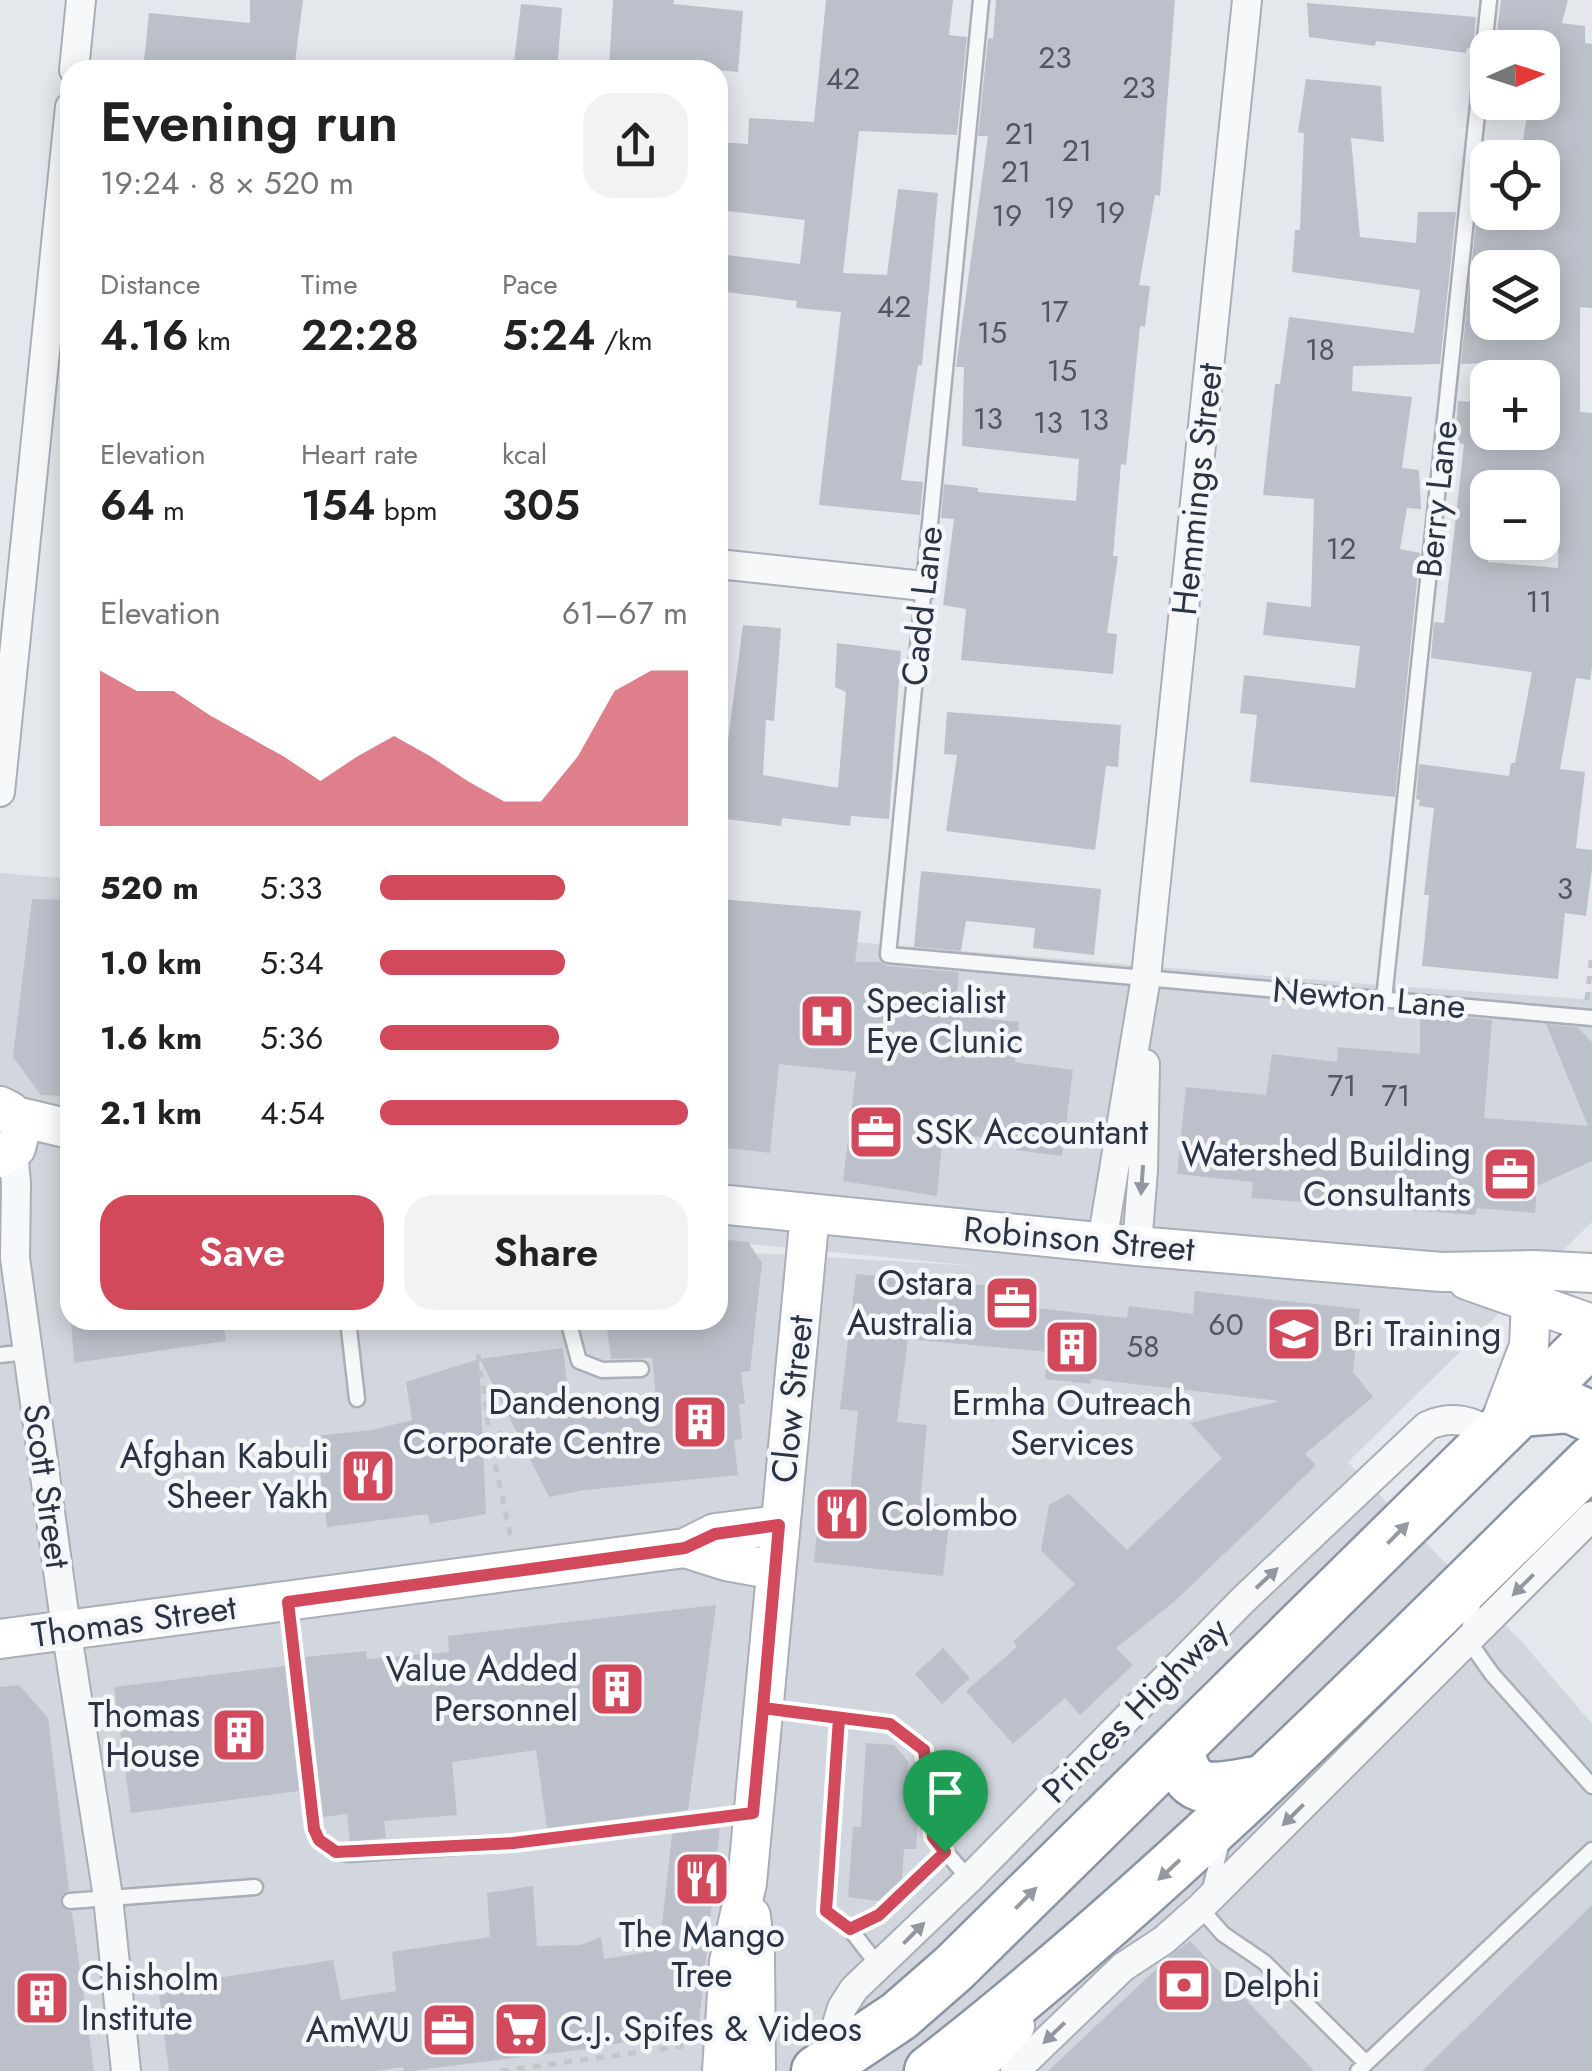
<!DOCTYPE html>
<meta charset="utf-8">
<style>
:root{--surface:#fff;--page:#f2f2f2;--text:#222;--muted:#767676;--accent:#d1495b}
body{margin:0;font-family:Jost,sans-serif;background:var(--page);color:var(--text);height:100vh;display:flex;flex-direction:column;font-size:38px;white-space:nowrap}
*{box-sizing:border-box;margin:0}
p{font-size:32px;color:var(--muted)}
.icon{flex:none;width:55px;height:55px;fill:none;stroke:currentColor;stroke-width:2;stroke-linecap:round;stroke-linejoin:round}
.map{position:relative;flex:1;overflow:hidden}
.side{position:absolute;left:60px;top:60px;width:668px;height:1270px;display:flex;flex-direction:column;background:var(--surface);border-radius:30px;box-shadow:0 5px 25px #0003}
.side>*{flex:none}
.needle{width:65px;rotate:87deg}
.fabs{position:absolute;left:1470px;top:30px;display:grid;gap:20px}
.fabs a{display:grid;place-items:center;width:90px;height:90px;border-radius:20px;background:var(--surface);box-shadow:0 5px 25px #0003;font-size:50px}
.pin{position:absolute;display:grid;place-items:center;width:85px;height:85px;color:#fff;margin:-102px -42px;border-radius:50% 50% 50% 0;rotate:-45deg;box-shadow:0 0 10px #0007}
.pin .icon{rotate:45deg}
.round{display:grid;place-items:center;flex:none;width:105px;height:105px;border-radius:30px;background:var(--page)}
.summary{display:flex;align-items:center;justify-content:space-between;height:170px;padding:0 40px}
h1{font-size:55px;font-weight:600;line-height:75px}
.metrics{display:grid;grid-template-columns:repeat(3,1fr);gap:15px;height:170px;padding:10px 40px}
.metrics div{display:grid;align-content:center}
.metrics b{font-size:42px;font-weight:600}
.metrics small{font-size:28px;font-weight:400}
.metrics p{font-size:28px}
.chart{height:280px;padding:20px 40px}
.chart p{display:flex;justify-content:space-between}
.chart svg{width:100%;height:180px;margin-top:10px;fill:var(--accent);opacity:.7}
.primary-button{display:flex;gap:20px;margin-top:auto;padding:20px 40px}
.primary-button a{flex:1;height:115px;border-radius:30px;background:var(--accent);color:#fff;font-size:40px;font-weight:600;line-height:115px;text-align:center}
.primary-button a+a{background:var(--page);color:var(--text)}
ul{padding:0 40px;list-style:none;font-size:32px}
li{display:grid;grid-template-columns:160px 120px 1fr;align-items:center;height:75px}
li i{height:25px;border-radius:12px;background:var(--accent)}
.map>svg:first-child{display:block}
</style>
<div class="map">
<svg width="1592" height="2071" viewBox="0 0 1592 2071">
<rect width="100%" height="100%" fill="#e4e7ec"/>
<path fill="#d2d6de" d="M 0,873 L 70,879 L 70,1320 L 718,1320 L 718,1251 L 976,1266 L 718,1241 L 718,931 L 1392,986 L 1583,999 L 1592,990 L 1592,1222 L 1348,1462 L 1522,1642 L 1592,1724 L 1592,2071 L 0,2071 Z"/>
<path fill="#bbc0ca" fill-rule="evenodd" d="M 250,0 L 303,0 L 294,70 L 143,70 L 149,13 L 250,23 Z
M 613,0 L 674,0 L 673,4 L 743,11 L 738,72 L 668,65 L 668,69 L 609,69 Z
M 826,0 L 953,0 L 949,35 L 967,37 L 957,135 L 859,131 L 843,273 L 887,275 L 898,189 L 938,193 L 922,365 L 918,365 L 901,480 L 923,482 L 920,515 L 819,505 L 841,312 L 796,308 L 797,301 L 718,291 L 718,254 L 800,264 L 805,220 L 718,210 L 718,142 L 748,144 L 749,118 L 814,122 Z
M 996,0 L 1175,0 L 1160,196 L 1155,195 L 1139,285 L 1150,286 L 1145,327 L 1140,326 L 1126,465 L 1121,464 L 1113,556 L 1118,556 L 1107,633 L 1117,634 L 1113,674 L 961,660 L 966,609 L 943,605 L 954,519 L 941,518 L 944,484 L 978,488 L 978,492 L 1076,501 L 1079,459 L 962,446 L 964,367 L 956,367 L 988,136 L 978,136 L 988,38 L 993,39 Z
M 1501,0 L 1568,0 L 1562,23 L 1585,26 L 1585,43 L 1592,44 L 1592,308 L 1580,307 L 1580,412 L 1592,413 L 1592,667 L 1590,680 L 1576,678 L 1560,769 L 1585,772 L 1576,848 L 1592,850 L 1592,868 L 1586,916 L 1565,913 L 1558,979 L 1422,966 L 1429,895 L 1424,895 L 1434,808 L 1419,806 L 1420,800 L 1416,799 L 1419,764 L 1509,776 L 1511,763 L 1515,763 L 1532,672 L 1431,658 L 1434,622 L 1444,623 L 1464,444 L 1455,443 L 1458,401 L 1488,403 L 1488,432 L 1542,432 L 1542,369 L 1521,367 L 1521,362 L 1461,364 L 1477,212 L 1542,212 L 1542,142 L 1523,140 L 1529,103 L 1542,104 L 1542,48 L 1495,48 ZM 1488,268 L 1542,268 L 1542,327 L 1488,325 ZM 1488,488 L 1559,488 L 1558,568 L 1488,562 Z
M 1307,3 L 1476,17 L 1473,48 L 1467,48 L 1466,53 L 1376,41 L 1375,46 L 1309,37 Z
M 521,4 L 562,8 L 557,70 L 513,70 Z
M 1306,79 L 1381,86 L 1384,142 L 1351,138 L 1360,237 L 1416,243 L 1418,212 L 1456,212 L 1440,364 L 1353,366 L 1352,391 L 1412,397 L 1402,468 L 1419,470 L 1421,509 L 1407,508 L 1400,549 L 1420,553 L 1395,797 L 1250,782 L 1257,715 L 1240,713 L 1244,675 L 1355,688 L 1360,646 L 1263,635 L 1267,602 L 1311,607 L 1314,499 L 1263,495 L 1275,384 L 1280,384 L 1289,317 L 1414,333 L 1420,290 L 1292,272 L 1295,230 L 1300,230 L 1304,133 L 1298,132 Z
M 743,625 L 781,628 L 774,721 L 766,720 L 763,775 L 838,788 L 846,692 L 835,687 L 837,643 L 901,651 L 889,819 L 851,816 L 850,826 L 782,818 L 781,826 L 718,818 Z
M 947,712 L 1121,725 L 1118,767 L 1106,766 L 1095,850 L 946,831 L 957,755 L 944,754 Z
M 921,871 L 1101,889 L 1094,955 L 1033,948 L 1035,928 L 966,921 L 961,951 L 914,947 Z
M 32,899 L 70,900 L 70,1096 L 41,1095 L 13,1057 Z
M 718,899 L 861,911 L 855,962 L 880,962 L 887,966 L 959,972 L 955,1015 L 1019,1022 L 1015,1062 L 1073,1070 L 1062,1156 L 1016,1150 L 1018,1141 L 943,1133 L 937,1196 L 843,1181 L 856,1072 L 779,1064 L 770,1153 L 718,1147 Z
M 1420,1013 L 1492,1020 L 1484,1118 L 1588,1126 L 1546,1024 L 1577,1027 L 1592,1042 L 1592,1161 L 1537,1186 L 1535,1213 L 1477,1208 L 1475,1215 L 1251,1198 L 1253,1182 L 1177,1174 L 1186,1087 L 1266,1095 L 1272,1054 L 1337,1062 L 1338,1047 L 1420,1054 Z
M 718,1239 L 748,1242 L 762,1263 L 750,1371 L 741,1372 L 745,1404 L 739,1404 L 742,1439 L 734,1440 L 738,1475 L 585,1490 L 549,1497 L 480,1359 L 563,1348 L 569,1402 L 604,1401 L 605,1411 L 657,1407 L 652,1358 L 611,1359 L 606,1320 L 718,1320 Z
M 856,1274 L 1037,1290 L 1036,1308 L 1127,1318 L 1129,1306 L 1193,1314 L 1195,1291 L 1360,1309 L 1353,1372 L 1373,1397 L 1305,1454 L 1316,1465 L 1271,1509 L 1175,1601 L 1116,1648 L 1133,1665 L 1080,1715 L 1065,1698 L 1013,1744 L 966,1691 L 1017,1647 L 1013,1642 L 1075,1584 L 1041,1551 L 1049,1505 L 1069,1494 L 1127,1550 L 1222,1458 L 1190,1423 L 1280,1401 L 1091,1379 L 1091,1384 L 1045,1379 L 1048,1352 L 908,1339 L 897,1422 L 927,1425 L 920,1502 L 951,1506 L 943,1576 L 814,1562 L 821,1492 L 850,1495 L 858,1411 L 840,1409 Z
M 71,1320 L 223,1320 L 226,1341 L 74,1363 Z
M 479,1359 L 486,1514 L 430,1524 L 428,1514 L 327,1527 L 316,1436 L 372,1430 L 412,1420 L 406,1382 Z
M 716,1605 L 688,1810 L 547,1828 L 536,1750 L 452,1762 L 457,1815 L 384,1821 L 386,1838 L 350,1842 L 347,1814 L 323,1817 L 305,1657 L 366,1651 L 367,1659 L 449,1652 L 448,1636 Z
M 943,1648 L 970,1678 L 942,1704 L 915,1674 Z
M 285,1666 L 299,1791 L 131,1813 L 114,1687 Z
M 19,1685 L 48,1718 L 69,1890 L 61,1896 L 60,1903 L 65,1910 L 72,1912 L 94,2071 L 0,2071 L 0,1687 Z
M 866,1743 L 894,1745 L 908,1761 L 907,1793 L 918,1793 L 919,1806 L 916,1849 L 904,1849 L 902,1879 L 878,1901 L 848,1897 L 853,1827 L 861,1827 Z
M 720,1828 L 699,2022 L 689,2029 L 595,2048 L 409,2071 L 404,2071 L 403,2067 L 377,2071 L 169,2071 L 158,1987 L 333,1960 L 341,2000 L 396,1991 L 392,1952 L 490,1937 L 487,1893 L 533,1886 L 537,1946 L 581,1945 L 601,1937 L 604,1959 L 653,1951 L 652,1945 L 660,1942 L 672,1834 Z
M 1592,1905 L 1592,2071 L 1422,2071 Z
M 1190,1941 L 1314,2071 L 1048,2071 L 1169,1957 Z"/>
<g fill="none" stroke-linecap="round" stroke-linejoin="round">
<g stroke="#a9aeb7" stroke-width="19">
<path id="lane" d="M 981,0 L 888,955 L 1592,1018
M 1384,999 L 1489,0
M 348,1320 L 357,1399
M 568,1320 L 579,1361 L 602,1370 L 641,1369
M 0,1355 L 28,1352
M 1474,1596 L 1468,1640 L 1492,1674 L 1592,1786
M 288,1602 L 314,1829 C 321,1845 331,1851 348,1854 L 513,1843 L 751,1813
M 764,1708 L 839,1718 L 826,1911 L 850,1929 L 878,1965
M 839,1718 L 890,1724 L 924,1749 L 933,1837 L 969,1879
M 1209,1893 L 1222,1842
M 70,1901 L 255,1887
M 1200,1908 L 1223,1934 L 1264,1962 L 1366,2063
M 850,1929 L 879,1915 L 945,1852
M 1358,2071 L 1592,1850"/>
</g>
<g stroke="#a9aeb7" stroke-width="32">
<path id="street" d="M 74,70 L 81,0
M 718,564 L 924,586
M 0,792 L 70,107
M 13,1151 L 16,1183 L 15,1258 L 66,1628 L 108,1897 L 126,2071
M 1102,1242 L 1146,977 L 1247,0
M 1137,1246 L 1143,1170 L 1145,1064
M 824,2066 L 842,2008 L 854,1989 L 969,1879 L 1243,1600 L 1427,1426 C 1451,1414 1475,1421 1496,1436
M 1015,2071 L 1123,1967 L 1164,1940 L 1200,1908 L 1592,1516"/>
</g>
<g stroke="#a9aeb7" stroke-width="42">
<path id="secondary" d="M 0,1106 L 10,1111 L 21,1128 L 16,1148 L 0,1158
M 15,1116 L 70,1129
M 718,1204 L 1137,1246 L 1441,1272 L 1534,1270 L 1592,1273
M 1467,1280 L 1592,1324
M 1498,1428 L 1529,1346 L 1531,1301
M 685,1548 L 726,1561 L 775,1570
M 0,1639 L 685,1548 L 715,1533 L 779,1525
M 751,1916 L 755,1955 L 756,2071
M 722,2071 L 729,1962 L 747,1883 L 810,1213
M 972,2071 L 1015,2026"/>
</g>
<g stroke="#8b94a3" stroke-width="55">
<path id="highway" d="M 1521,1411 L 1569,1407 L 1592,1417
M 1179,1747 C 1185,1803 1221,1787 1263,1781
M 817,2071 L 899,2016 L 954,1968 L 1592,1340
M 930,2071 C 1167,1886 1378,1671 1592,1461"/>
</g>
<path stroke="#c2c5cb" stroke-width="5" stroke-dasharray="8 8" stroke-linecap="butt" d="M 1587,1000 L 1592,953
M 478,1354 L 492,1450 L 512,1542
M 500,1431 L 503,1444
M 501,2071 L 691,2045"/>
<use href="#lane" stroke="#f7f8fa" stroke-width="14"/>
<use href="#street" stroke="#f7f8fa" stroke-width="28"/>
<use href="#secondary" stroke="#fff" stroke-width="38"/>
<use href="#highway" stroke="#fff" stroke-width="50"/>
</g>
<defs><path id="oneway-solid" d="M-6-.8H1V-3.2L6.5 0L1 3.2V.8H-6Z" transform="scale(2.5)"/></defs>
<g fill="#9196a0">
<use href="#oneway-solid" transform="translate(1142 1180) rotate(94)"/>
<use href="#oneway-solid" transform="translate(1267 1578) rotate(-43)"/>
<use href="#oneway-solid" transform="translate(1523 1585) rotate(135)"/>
<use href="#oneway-solid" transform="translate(1293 1815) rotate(135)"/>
<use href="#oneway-solid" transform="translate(914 1933) rotate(-45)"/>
<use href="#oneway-solid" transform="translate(1054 2033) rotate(136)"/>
</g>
<g fill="#959aa2">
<use href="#oneway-solid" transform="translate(1398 1533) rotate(-45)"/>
<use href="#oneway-solid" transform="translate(1169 1870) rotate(137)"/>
<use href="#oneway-solid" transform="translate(1026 1898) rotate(-45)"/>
</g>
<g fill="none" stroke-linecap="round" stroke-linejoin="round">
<g stroke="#fff" stroke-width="20">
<path id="route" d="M 945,1852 L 933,1837 L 924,1750 L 890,1724 L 763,1708 L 779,1525 L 715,1534 L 685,1548 L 288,1602 L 314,1829 L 319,1840 L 336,1852 L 513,1843 L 753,1813 L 763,1708 L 839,1718 L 826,1911 L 850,1929 L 879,1915 L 945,1852"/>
</g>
<use href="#route" stroke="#d1495b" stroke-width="12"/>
</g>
<defs>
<g id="hospital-square" transform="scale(2.875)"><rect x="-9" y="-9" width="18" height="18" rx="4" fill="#d1495b" stroke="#f4f6f9"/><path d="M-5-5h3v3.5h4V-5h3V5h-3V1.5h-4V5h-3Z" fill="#fff"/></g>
<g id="office-square" transform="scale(2.875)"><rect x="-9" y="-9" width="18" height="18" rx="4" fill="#d1495b" stroke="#f4f6f9"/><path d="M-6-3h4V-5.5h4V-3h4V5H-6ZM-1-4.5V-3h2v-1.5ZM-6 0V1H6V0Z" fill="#fff"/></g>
<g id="university-square" transform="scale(2.875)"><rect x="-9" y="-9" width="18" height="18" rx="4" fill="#d1495b" stroke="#f4f6f9"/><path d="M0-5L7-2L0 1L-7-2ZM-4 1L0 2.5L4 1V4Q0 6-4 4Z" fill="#fff"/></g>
<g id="building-square" transform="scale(2.875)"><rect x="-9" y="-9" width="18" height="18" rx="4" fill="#d1495b" stroke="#f4f6f9"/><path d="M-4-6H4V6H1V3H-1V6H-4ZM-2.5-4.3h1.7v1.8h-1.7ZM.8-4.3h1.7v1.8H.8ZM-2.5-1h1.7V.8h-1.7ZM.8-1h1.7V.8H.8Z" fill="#fff"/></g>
<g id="restaurant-square" transform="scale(2.875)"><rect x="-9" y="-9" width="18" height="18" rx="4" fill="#d1495b" stroke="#f4f6f9"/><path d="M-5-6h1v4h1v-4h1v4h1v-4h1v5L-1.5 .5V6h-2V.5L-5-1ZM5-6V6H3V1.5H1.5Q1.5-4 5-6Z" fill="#fff"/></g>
<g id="bank-square" transform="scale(2.875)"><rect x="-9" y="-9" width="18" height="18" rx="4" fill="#d1495b" stroke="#f4f6f9"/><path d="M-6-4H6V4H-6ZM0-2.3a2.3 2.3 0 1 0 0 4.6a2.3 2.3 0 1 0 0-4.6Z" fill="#fff"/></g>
<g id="supermarket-square" transform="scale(2.875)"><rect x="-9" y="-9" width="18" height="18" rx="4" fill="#d1495b" stroke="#f4f6f9"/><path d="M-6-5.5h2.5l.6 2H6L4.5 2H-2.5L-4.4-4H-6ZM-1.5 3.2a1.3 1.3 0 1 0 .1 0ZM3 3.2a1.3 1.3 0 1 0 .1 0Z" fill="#fff"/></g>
</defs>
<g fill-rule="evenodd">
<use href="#hospital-square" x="827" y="1021"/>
<use href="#office-square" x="876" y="1132"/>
<use href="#office-square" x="1510" y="1174"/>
<use href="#office-square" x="1012" y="1303"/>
<use href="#university-square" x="1294" y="1334"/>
<use href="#building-square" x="1072" y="1347"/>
<use href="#building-square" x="700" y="1422"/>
<use href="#restaurant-square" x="368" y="1476"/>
<use href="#restaurant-square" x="842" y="1514"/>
<use href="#building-square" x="617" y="1689"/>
<use href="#building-square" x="239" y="1735"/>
<use href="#restaurant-square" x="702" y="1879"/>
<use href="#bank-square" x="1184" y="1985"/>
<use href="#building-square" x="42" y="1998"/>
<use href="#supermarket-square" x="521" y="2029"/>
<use href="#office-square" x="449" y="2030"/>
</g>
<g text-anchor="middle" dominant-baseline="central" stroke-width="9" stroke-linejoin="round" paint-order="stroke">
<g font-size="30" fill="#4f5766">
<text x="1055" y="57">23</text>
<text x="843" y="78">42</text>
<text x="1139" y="87">23</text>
<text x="1020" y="133">21</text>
<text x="1077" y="150">21</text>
<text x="1016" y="171">21</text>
<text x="1059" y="207">19</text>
<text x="1110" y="212">19</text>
<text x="1007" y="215">19</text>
<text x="894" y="306">42</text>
<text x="1054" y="311">17</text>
<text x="992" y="332">15</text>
<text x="1320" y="349">18</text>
<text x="1062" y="370">15</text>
<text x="988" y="418">13</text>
<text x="1094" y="419">13</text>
<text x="1048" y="422">13</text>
<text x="1341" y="548">12</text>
<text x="1539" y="601">11</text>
<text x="1565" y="888">3</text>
<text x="1342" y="1085">71</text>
<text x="1396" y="1095">71</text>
<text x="1226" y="1324">60</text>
<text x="1143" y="1346">58</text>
</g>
<g font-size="35" fill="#2b3445" stroke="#f4f6f9">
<text transform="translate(1197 489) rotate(-84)">Hemmings Street</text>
<text transform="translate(1437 499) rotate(-84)">Berry Lane</text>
<text transform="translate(922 606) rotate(-84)">Cadd Lane</text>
<text transform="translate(1369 998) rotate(5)">Newton Lane</text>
<text transform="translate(1079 1239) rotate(5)">Robinson Street</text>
<text transform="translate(792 1399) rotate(-84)">Clow Street</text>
<text transform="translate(47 1486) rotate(82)">Scott Street</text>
<text transform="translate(134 1621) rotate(-8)">Thomas Street</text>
<text transform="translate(1135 1710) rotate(-45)">Princes Highway</text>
</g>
<g font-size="35" fill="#2b3445" stroke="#f4f6f9" text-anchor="start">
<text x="866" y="1001">Specialist<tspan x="866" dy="40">Eye Clunic</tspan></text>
<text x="915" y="1132">SSK Accountant</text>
<text x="1471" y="1154" text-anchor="end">Watershed Building<tspan x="1471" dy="40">Consultants</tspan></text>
<text x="973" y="1283" text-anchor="end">Ostara<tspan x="973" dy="40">Australia</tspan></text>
<text x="1333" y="1334">Bri Training</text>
<text x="661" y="1402" text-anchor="end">Dandenong<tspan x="661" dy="40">Corporate Centre</tspan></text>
<text x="1072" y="1403" text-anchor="middle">Ermha Outreach<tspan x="1072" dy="40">Services</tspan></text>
<text x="329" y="1456" text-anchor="end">Afghan Kabuli<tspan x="329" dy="40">Sheer Yakh</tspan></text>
<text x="881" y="1514">Colombo</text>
<text x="578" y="1669" text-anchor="end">Value Added<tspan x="578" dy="40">Personnel</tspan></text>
<text x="200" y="1715" text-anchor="end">Thomas<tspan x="200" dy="40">House</tspan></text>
<text x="702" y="1935" text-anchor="middle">The Mango<tspan x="702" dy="40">Tree</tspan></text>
<text x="81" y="1978">Chisholm<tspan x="81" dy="40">Institute</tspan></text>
<text x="1223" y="1985">Delphi</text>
<text x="560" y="2029">C.J. Spifes &amp; Videos</text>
<text x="410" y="2030" text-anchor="end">AmWU</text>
</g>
</g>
</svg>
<div class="fabs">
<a><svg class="needle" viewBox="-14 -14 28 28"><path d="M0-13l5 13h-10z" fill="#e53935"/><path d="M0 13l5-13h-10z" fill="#767676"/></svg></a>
<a><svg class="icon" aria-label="locate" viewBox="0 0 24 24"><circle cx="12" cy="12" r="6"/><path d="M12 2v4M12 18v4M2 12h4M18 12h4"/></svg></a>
<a><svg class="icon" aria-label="layers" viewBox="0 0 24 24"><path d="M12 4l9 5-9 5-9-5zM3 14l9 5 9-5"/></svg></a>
<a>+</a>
<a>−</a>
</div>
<div class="pin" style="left:945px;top:1852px;background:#1e9e55"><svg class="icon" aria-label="arrive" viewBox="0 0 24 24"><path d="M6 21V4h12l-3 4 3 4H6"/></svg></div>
<section class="side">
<div class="summary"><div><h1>Evening run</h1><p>19:24 · 8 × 520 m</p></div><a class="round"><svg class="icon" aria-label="share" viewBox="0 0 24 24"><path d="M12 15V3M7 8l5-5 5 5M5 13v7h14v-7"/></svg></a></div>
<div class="metrics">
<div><p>Distance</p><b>4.16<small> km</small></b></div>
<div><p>Time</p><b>22:28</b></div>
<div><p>Pace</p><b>5:24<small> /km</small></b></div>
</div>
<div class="metrics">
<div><p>Elevation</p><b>64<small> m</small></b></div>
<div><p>Heart rate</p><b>154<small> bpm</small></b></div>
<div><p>kcal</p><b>305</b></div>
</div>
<div class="chart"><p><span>Elevation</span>61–67 m</p>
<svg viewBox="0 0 160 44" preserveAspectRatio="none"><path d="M0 44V6L10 11L20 11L30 17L40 22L50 27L60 33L70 27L80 22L90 27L100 33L110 38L120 38L130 27L140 11L150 6L160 6V44z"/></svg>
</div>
<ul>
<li><b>520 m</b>5:33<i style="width:60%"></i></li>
<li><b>1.0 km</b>5:34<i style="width:60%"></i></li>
<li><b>1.6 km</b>5:36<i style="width:58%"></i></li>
<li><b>2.1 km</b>4:54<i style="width:100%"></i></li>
</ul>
<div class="primary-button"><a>Save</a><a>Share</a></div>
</section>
</div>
